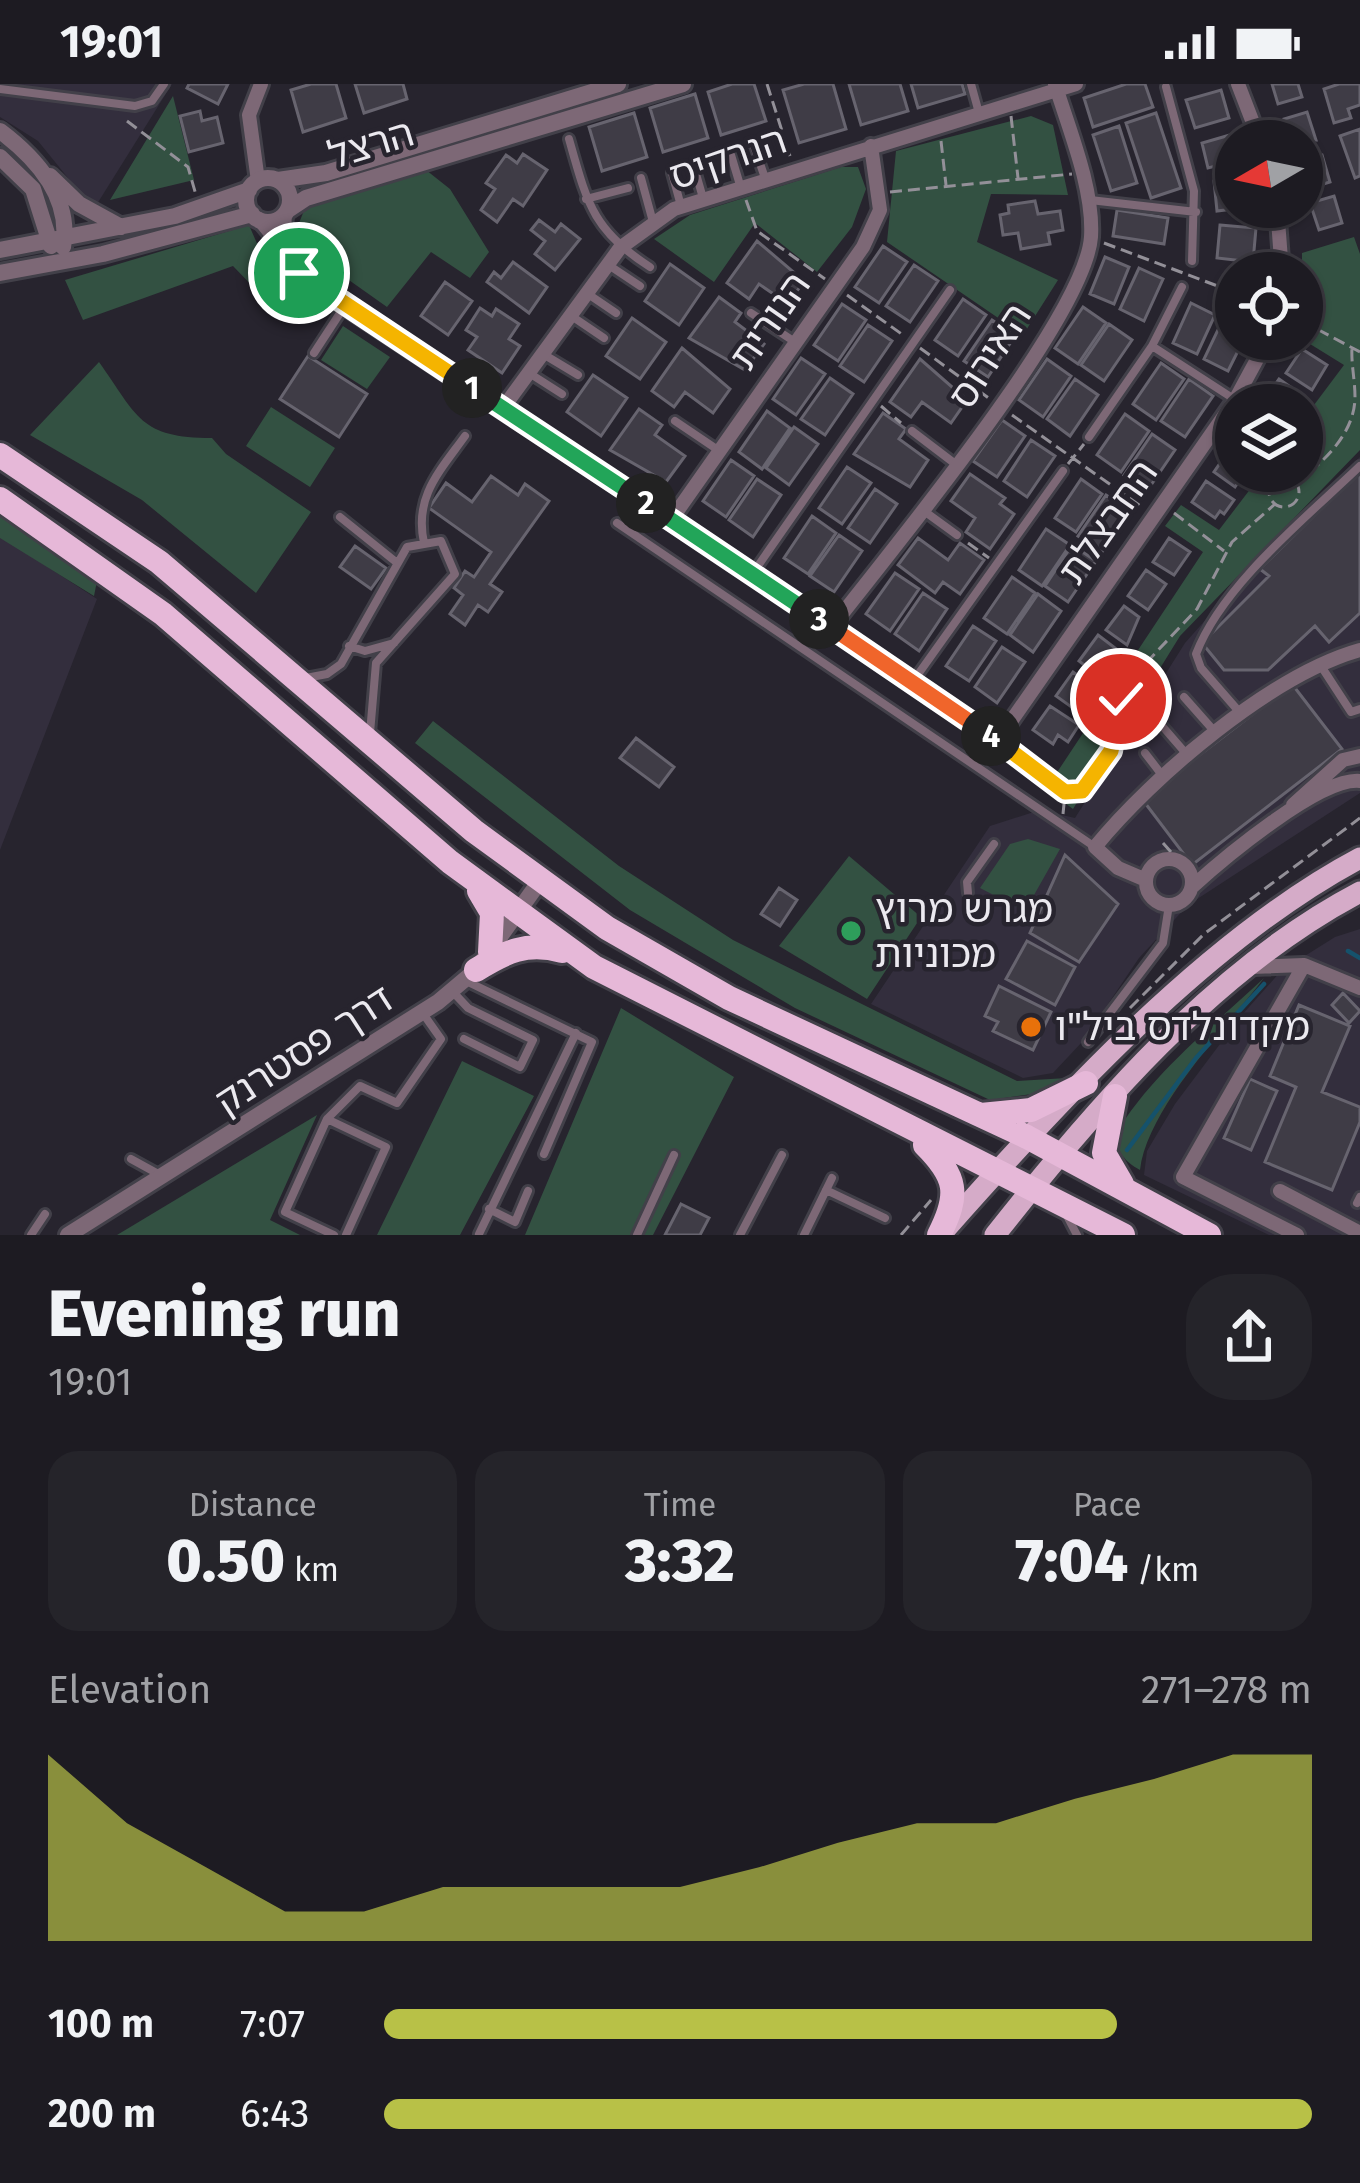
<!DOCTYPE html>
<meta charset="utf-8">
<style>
:root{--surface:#1d1b22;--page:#25242a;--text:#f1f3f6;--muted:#a0a1a5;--line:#3b3940;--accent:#b8c147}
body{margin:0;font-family:"Fira Sans","Noto Sans Hebrew",sans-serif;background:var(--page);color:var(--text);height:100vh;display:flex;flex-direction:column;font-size:45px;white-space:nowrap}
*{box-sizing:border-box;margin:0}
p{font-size:39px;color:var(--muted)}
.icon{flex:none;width:66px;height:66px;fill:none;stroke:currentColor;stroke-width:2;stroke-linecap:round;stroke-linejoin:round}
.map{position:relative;height:1151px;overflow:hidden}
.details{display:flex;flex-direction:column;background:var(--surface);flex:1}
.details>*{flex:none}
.needle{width:78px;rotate:261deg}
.tools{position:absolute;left:1215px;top:36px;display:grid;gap:24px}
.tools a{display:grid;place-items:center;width:108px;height:108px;border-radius:50%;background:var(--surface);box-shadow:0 3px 9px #0004,0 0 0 3px var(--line);font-size:60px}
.pin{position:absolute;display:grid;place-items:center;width:102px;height:102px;color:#fff;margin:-51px;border:6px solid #fff;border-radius:50%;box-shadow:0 3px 12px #0007}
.km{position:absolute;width:60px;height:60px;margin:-30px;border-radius:50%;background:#222;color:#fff;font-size:33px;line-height:60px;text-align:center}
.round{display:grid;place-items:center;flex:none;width:126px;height:126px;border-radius:48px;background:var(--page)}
.head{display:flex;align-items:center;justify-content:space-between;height:204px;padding:0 48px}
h1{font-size:66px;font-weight:800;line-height:90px}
.metrics{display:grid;grid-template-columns:repeat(3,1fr);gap:18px;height:204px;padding:12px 48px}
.metrics div{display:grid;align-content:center;border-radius:30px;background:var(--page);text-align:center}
.metrics b{font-size:60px;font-weight:800}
.metrics small{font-size:33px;font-weight:400}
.metrics p{font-size:33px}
.chart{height:336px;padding:24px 48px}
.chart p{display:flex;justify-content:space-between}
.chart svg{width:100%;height:216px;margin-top:12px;fill:var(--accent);opacity:.7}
ul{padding:0 48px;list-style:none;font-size:39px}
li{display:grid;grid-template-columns:192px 144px 1fr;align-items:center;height:90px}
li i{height:30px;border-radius:15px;background:var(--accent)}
.status{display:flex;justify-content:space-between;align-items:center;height:84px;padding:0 60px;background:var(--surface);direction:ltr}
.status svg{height:33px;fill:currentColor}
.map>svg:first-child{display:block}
</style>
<div class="status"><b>19:01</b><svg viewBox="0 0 49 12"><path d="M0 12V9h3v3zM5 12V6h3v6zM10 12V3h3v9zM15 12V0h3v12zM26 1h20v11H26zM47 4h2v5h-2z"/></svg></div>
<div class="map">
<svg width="1360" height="1151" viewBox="0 0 1360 1151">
<rect width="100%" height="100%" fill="#27242e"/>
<path fill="#332e3d" d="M 0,0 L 172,0 L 97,120 L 81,110 L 38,57 L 0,33 Z
M 1360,373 L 1360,709 L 1188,821 L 1139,874 L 1083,957 L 1053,989 L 1023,994 L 871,920 L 990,742 L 1040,726 L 1075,734 L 1185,559 L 1293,437 Z
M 0,452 L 97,515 L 0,766 Z
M 1360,845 L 1360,1151 L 1269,1151 L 1144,1091 L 1147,1067 L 1175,1020 L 1241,932 L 1281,887 L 1335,853 Z"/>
<path fill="#335142" d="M 173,12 L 194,96 L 110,116 Z
M 1031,32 L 1053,41 L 1068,111 L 991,110 L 977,158 L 1058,196 L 1023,251 L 887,158 L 896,67 Z
M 841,83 L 858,83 L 866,105 L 852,143 L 817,188 L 755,139 L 714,198 L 654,155 L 690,131 Z
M 426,86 L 450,105 L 489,168 L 470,194 L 431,168 L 387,223 L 305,165 L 297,144 L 307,119 Z
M 249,141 L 275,201 L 264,214 L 233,182 L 83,236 L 65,196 Z
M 1354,153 L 1360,170 L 1360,366 L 1180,552 L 1073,725 L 1046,705 L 1203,468 L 1165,442 L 1181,421 L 1219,446 L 1264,387 L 1302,387 L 1302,337 L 1344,281 L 1302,255 L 1302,169 Z
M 343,242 L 390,273 L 367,305 L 321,276 Z
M 99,278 C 138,333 140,354 212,354 L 226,370 L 311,428 L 256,509 L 142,416 L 30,351 Z
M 271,323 L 335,364 L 310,403 L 246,362 Z
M 0,424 L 97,497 L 94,512 L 0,454 Z
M 433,637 L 619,782 L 733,856 L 1017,997 L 1067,994 L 1046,1008 L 990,1016 L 795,924 L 630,826 L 415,659 Z
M 1028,755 L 1060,765 L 1025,827 L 980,804 L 1010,760 Z
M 849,772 L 921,833 L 867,915 L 779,862 Z
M 1264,894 C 1226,944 1147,1025 1140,1086 C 1124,1077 1118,1069 1115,1051 C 1152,989 1212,943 1264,894 Z
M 621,924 L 734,993 L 653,1151 L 525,1151 Z
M 462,977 L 534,1012 L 460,1151 L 377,1151 Z
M 317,1031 L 270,1136 L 300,1151 L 117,1151 Z"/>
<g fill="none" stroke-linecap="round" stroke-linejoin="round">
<path stroke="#15526c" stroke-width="4.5" d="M 1348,867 L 1360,874
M 1127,1066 L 1196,974 L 1264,900"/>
</g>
<path fill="#3f3c46" stroke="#67646f" stroke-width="3" d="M 189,0 L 228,0 L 218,20 L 187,4 Z
M 311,0 L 336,0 L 346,34 L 303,48 L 291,6 Z
M 355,0 L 403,0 L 407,15 L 364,29 Z
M 732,0 L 754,0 L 766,37 L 721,51 L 708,8 Z
M 804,0 L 833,0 L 846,45 L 799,59 L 783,6 Z
M 849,0 L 900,0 L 908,27 L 861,41 Z
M 911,0 L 962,0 L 965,10 L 918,24 Z
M 1126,0 L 1145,0 L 1153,23 L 1093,43 L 1084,14 Z
M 1272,0 L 1298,0 L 1302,13 L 1278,20 Z
M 1339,0 L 1360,0 L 1360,21 L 1348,25 L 1351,34 L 1334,39 L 1324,5 Z
M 1221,6 L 1229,34 L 1195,44 L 1186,16 Z
M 695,10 L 708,54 L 663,68 L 650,24 Z
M 200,27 L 202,37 L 217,33 L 223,59 L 189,68 L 180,32 Z
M 1307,28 L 1316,56 L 1291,57 L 1284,35 Z
M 634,29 L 647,73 L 602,87 L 589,43 Z
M 1156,29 L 1181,104 L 1151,114 L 1126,39 Z
M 1119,42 L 1137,99 L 1111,107 L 1093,51 Z
M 1360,45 L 1360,92 L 1355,94 L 1340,52 Z
M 1230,51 L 1236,77 L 1208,84 L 1202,59 Z
M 523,70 L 547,86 L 523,122 L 513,115 L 497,138 L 481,126 L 495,105 L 486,99 L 506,71 L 517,79 Z
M 1322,71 L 1330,98 L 1307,105 L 1302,77 Z
M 1236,94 L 1236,123 L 1250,123 L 1217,127 L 1214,97 Z
M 1334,112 L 1342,139 L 1319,146 L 1310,119 Z
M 1035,117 L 1038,130 L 1060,127 L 1063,146 L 1048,149 L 1050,160 L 1021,165 L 1018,149 L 1003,151 L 1000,131 L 1009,129 L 1008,121 Z
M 1117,126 L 1168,134 L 1164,160 L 1113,152 Z
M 539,136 L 555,148 L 561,140 L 580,155 L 555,186 L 535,170 L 545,157 L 531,146 Z
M 1220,141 L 1256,144 L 1253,178 L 1217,174 Z
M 757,157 L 804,197 L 788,220 L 759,200 L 749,215 L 727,199 Z
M 883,162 L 907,178 L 879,219 L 855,203 Z
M 1105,173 L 1129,183 L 1114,220 L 1090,210 Z
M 513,178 L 547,203 L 529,229 L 487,198 L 494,188 L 501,194 Z
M 670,180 L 704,204 L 679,241 L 645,217 Z
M 914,181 L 938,197 L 910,238 L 886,222 Z
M 1139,184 L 1163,195 L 1144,237 L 1120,225 Z
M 445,198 L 472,217 L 448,251 L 421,232 Z
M 719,213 L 741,229 L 735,238 L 764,260 L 745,286 L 689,254 Z
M 963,215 L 986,231 L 958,272 L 935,256 Z
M 1191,219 L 1215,231 L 1197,270 L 1173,259 Z
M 842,220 L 866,236 L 838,277 L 814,261 Z
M 1083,223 L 1106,239 L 1078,280 L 1055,264 Z
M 480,224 L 492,232 L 496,225 L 519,240 L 509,255 L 520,262 L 502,289 L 468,266 L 477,253 L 466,246 Z
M 1226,229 L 1236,234 L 1236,255 L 1244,255 L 1228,287 L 1204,275 Z
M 632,234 L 666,258 L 640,295 L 606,272 Z
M 992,236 L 1015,252 L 988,293 L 964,277 Z
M 1109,240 L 1132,256 L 1104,297 L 1081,281 Z
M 868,241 L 892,257 L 864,298 L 840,282 Z
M 682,264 L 730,305 L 713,329 L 685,308 L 674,323 L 652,307 Z
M 1302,265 L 1327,281 L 1312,306 L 1286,289 Z
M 308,272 L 367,310 L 339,353 L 280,315 Z
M 801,274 L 825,290 L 796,331 L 773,315 Z
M 920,275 L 967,316 L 951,339 L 922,318 L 911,333 L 890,318 Z
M 1047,275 L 1071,292 L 1043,333 L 1019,316 Z
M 1161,279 L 1184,295 L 1156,336 L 1133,320 Z
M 593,291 L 627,314 L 601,352 L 567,328 Z
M 830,294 L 853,310 L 825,351 L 801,335 Z
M 1075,295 L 1098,311 L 1070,352 L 1047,335 Z
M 1189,295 L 1213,312 L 1185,353 L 1161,337 Z
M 1279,295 L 1299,309 L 1291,321 L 1266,321 L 1262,319 Z
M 639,325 L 662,341 L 655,351 L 685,372 L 666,398 L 610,366 Z
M 767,327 L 790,344 L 762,385 L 739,368 Z
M 883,329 L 906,345 L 899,355 L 928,376 L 910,403 L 854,370 Z
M 1125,330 L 1149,347 L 1121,388 L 1097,371 Z
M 1002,336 L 1025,352 L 997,393 L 973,377 Z
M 794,343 L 818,360 L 789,401 L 766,384 Z
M 1152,350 L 1175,366 L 1147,407 L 1124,391 Z
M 1031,356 L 1055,372 L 1027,413 L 1004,397 Z
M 1232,362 L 1236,387 L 1246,387 L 1235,403 L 1214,388 Z
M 731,376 L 754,392 L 726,433 L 703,417 Z
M 847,383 L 871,399 L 842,440 L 819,424 Z
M 1360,386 L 1360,529 L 1329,558 L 1315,542 L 1268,586 L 1224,586 L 1202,559 L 1269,492 L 1260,485 Z
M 970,390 L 1005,414 L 1000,420 L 1014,430 L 990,465 L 966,448 L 975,434 L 951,417 Z
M 491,392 L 518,411 L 525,400 L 549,417 L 490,500 L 502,508 L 488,528 L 478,521 L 465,541 L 450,530 L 463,511 L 454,504 L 465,487 L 474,493 L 491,468 L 429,424 L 446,399 L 472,418 Z
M 757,395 L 781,411 L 753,453 L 729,436 Z
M 1081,395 L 1102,410 L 1076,448 L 1055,434 Z
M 1206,397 L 1234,416 L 1224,430 L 1220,427 L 1215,434 L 1192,418 Z
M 875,405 L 897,420 L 870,459 L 848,444 Z
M 1106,411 L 1130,427 L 1102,468 L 1078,452 Z
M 812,432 L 836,449 L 808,490 L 784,474 Z
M 1046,445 L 1070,461 L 1042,502 L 1019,486 Z
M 839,451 L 862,467 L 834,508 L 810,492 Z
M 918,454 L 948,476 L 960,459 L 984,476 L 960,510 L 943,498 L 935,509 L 898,481 Z
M 1169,454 L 1190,468 L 1174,491 L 1153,478 Z
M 1072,461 L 1096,477 L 1068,518 L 1045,502 Z
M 355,462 L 386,484 L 371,505 L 340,483 Z
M 1146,486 L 1166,500 L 1148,526 L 1128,512 Z
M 895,489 L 919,505 L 890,547 L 866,530 Z
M 1012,493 L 1035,509 L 1007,550 L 984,534 Z
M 923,509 L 947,525 L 919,567 L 895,550 Z
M 1038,510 L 1061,527 L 1033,568 L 1010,551 Z
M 1124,522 L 1139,533 L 1127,561 L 1106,546 Z
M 973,542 L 996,557 L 969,597 L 946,582 Z
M 1098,551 L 1123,570 L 1113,585 L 1105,580 L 1097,591 L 1079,577 Z
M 1002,563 L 1025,578 L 997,619 L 975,603 Z
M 1073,588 L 1090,600 L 1082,611 L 1093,619 L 1084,632 L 1056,612 Z
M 1292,600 L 1342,665 L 1192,781 L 1142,715 Z
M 1050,622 L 1079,641 L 1068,658 L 1058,651 L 1053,660 L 1033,646 Z
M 636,654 L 674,683 L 659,703 L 620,674 Z
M 1065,771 L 1118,820 L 1079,878 L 1030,849 Z
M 779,804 L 797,816 L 780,842 L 761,830 Z
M 1027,857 L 1075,883 L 1055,921 L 1006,895 Z
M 999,902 L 1051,928 L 1033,966 L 993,947 L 998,938 L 985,932 Z
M 1343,909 L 1360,927 L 1349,939 L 1332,921 Z
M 1299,921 L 1350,942 L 1322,1008 L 1360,1023 L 1360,1038 L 1332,1106 L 1265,1078 L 1296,1003 L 1270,992 Z
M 1250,995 L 1277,1007 L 1251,1066 L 1224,1054 Z
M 681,1120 L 709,1134 L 700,1151 L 665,1151 Z"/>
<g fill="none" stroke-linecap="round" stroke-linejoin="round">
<g stroke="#424049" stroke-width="14">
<path id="service" d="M 971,0 L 979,29
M 1166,3 L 1194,107 L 1192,177
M 0,5 L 135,22 L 152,17 L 164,0
M 569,55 C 587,118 592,146 650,183
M 754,62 L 765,94
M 731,71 L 740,101
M 694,83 L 703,114
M 672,89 L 681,122
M 641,94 L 653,138
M 586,115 L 628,104
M 1090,116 L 1196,128
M 607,180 L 640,202
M 588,210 L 616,229
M 751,229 L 795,258
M 570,231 L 604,254
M 1152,262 L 1234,315
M 314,269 L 344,223
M 543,270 L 578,291
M 529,289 L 562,310
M 675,337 L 718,366
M 912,347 L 958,382
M 1089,353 L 1152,262 L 1182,203
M 924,427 L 957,451
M 340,433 L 396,478
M 617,439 L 1095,763
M 424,459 C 414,413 439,388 465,352
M 753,489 L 950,206
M 349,562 L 365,567 L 394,559
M 1321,582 L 1351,628 L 1360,625
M 306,594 L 327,590 L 341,580 L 407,463 L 441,457 L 455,490 L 376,579 L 370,649
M 914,596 L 1063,387
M 1184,613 L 1215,648
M 1242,631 L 1201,584 L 1196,570 C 1222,501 1307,433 1360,382
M 1163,643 L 1189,673
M 1145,669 L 1162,691
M 968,809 L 967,798 L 994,760
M 466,897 L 592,958 L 544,1070
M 453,908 L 468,924 L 533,956 L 520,983 L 464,955
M 1088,958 L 1163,859 L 1169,821
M 327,1035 L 360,1002 L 397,1019 L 441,955 L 424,931
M 131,1075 L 162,1092
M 826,1106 L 885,1134
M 1357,1119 L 1360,1113
M 489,1125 L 515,1138 L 528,1107
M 1065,1128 L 1077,1151
M 479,1150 L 576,949
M 31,1151 L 45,1130
M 334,1151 L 285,1128 L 327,1035 L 386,1063 L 346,1151
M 637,1151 L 674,1071
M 740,1151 L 782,1071
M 804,1151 L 832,1094"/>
</g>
<g stroke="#424049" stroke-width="20">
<path id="minor" d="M 1238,0 L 1260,57
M 258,97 L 249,31 L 261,0
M 1277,123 L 1282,189
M 259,135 L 313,202 L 913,597 L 1043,691
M 283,167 L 285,129
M 503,324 L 620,164 L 674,125 L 1076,0
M 671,436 L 863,163 L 880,126 L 871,62
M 831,544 C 888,470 1085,234 1091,153 C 1094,105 1069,45 1055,0
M 998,656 L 1235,316 L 1268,255
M 1293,721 L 1343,676 L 1360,672
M1146 798a23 23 0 1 1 46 0a23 23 0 1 1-46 0Z
M 1146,796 L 1118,784 L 1095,763 C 1152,693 1271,591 1360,566
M 1192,803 C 1223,775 1320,693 1360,697
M 1252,883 L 1304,881 L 1360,904
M 1280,1107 L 1360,1149
M 1297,1151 L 1183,1093 L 1304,881"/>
</g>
<g stroke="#424049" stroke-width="22">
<path id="tertiary" d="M 0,47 C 36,74 72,114 63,163
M 0,73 L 33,105 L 51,162
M 50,92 L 79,120 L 121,143
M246 116a22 22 0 1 1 44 0a22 22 0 1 1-44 0Z
M 278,96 L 326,89 L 618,0
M 288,126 L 306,114 L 683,0
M 0,166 L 175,132 L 249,106
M 0,189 L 103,170 L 252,130
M 68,1151 L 438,918 L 476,886 L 540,797"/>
</g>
<g stroke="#424049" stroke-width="27">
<path id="primary" d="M 943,1148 C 1057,1019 1207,855 1360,774
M 995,1151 C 1095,1024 1215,884 1360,808"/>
</g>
<g stroke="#424049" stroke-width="30">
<path id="trunk" d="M 0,371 L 159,478 L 474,747 L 607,844 L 729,914 L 1027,1053 L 1209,1151
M 0,415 L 163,530 L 450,778 L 594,883 L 1123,1151
M 479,807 L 492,829 L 490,868
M 476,886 C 505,868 527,857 562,867
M 1115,1012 L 1104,1069 L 1122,1100
M 981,1031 L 1031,1026 L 1086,999
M 925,1061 C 957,1093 960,1110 939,1151"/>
</g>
<path stroke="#939098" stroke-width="3" stroke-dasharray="12 6" stroke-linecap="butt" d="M 767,0 L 790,72
M 1011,32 L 1018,94
M 127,37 L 188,83 L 196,111
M 941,57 L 946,101
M 890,108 L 1072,90
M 746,116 L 757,147 L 825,195
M 1104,159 L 1236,209
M 847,211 L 903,251
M 1302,237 L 1360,268
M 920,264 L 990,315
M 881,322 L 901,339
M 1012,331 L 1142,423
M 1068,380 L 1084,360
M1269 408a15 15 0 1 1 30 0a15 15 0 1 1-30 0Z
M 1295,398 C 1323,380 1355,349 1355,313 C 1355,296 1351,280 1352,263
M 1174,429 L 1224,467
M 968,459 L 989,474
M 1052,698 L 1065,708 L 1082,707 L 1110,667 L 1129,597 L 1197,525 L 1232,458 L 1275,420
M 1063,730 L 1065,710
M 1163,759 L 1179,777
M 1130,924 L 1204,850 L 1360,734
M 901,1151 L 931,1116"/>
<use href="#service" stroke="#7d6876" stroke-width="8"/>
<use href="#minor" stroke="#7d6876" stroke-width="14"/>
<use href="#tertiary" stroke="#7d6876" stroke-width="16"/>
<use href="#primary" stroke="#d5abc8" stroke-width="21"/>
<use href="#trunk" stroke="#e6b8d8" stroke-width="24"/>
</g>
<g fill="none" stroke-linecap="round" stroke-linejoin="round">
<g stroke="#fff" stroke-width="24">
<path id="split-1" d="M 299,189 L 472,304"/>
</g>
<g stroke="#fff" stroke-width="24">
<path id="split-2" d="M 472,304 L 646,419"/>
</g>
<g stroke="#fff" stroke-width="24">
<path id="split-3" d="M 646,419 L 819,535"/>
</g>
<g stroke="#fff" stroke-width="24">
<path id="split-4" d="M 819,535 L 991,652"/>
</g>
<g stroke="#fff" stroke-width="24">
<path id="split-5" d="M 991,652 L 1065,708 L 1082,707 L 1111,667 L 1121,615"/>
</g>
<use href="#split-1" stroke="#f5b400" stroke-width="15"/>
<use href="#split-2" stroke="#22a559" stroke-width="15"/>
<use href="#split-3" stroke="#22a559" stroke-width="15"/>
<use href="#split-4" stroke="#f0652b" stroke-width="15"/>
<use href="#split-5" stroke="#f5b400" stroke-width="15"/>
</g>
<circle fill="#2e9e5b" stroke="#27242e" stroke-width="4.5" cx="851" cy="847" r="12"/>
<circle fill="#e8710a" stroke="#27242e" stroke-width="4.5" cx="1031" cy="943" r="12"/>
<g text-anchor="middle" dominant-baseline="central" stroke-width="9" stroke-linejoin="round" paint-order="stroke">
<g font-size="39" fill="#ebe9ef" stroke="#27242e">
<text transform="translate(371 60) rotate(-17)">הרצל</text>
<text transform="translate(728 74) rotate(-19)">הנרקיס</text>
<text transform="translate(770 237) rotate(-55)">הנורית</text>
<text transform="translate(990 272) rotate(-57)">האירוס</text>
<text transform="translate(1108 438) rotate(-55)">החבצלת</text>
<text transform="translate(304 966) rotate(-33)">דרך פסטרנק</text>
</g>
<g font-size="39" fill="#ebe9ef" stroke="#27242e" text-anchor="start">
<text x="875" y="825">מגרש מרוץ<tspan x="875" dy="45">מכוניות</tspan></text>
<text x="1055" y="943">מקדונלדס ביל"ו</text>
</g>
</g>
</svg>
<div class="tools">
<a><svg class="needle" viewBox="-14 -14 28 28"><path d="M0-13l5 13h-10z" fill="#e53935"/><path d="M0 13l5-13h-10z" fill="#a0a1a5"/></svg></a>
<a><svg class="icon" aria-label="locate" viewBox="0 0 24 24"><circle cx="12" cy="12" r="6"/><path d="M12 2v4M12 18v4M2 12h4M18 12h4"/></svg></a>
<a><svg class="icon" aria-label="layers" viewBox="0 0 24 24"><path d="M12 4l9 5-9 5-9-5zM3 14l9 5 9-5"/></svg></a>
</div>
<div class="pin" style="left:299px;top:189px;background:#1e9e55"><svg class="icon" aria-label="arrive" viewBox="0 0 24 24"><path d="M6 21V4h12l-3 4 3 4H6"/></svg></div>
<div class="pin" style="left:1121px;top:615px;background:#d93025"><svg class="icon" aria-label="check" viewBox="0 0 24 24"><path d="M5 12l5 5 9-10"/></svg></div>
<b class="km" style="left:472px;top:304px">1</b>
<b class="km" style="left:646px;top:419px">2</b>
<b class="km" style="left:819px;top:535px">3</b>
<b class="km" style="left:991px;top:652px">4</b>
</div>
<section class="details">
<div class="head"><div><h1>Evening run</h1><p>19:01</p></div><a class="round"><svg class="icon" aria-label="share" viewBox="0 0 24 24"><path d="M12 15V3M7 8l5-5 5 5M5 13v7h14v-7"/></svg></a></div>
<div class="metrics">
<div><p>Distance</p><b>0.50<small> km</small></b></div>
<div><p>Time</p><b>3:32</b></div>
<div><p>Pace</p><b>7:04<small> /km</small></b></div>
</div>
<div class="chart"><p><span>Elevation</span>271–278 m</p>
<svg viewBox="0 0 160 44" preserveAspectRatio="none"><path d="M0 44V6L10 20L20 29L30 38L40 38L50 33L60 33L70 33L80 33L90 29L100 24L110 20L120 20L130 15L140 11L150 6L160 6V44z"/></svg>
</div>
<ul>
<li><b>100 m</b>7:07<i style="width:79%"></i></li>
<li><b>200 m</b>6:43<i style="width:100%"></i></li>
</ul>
</section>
